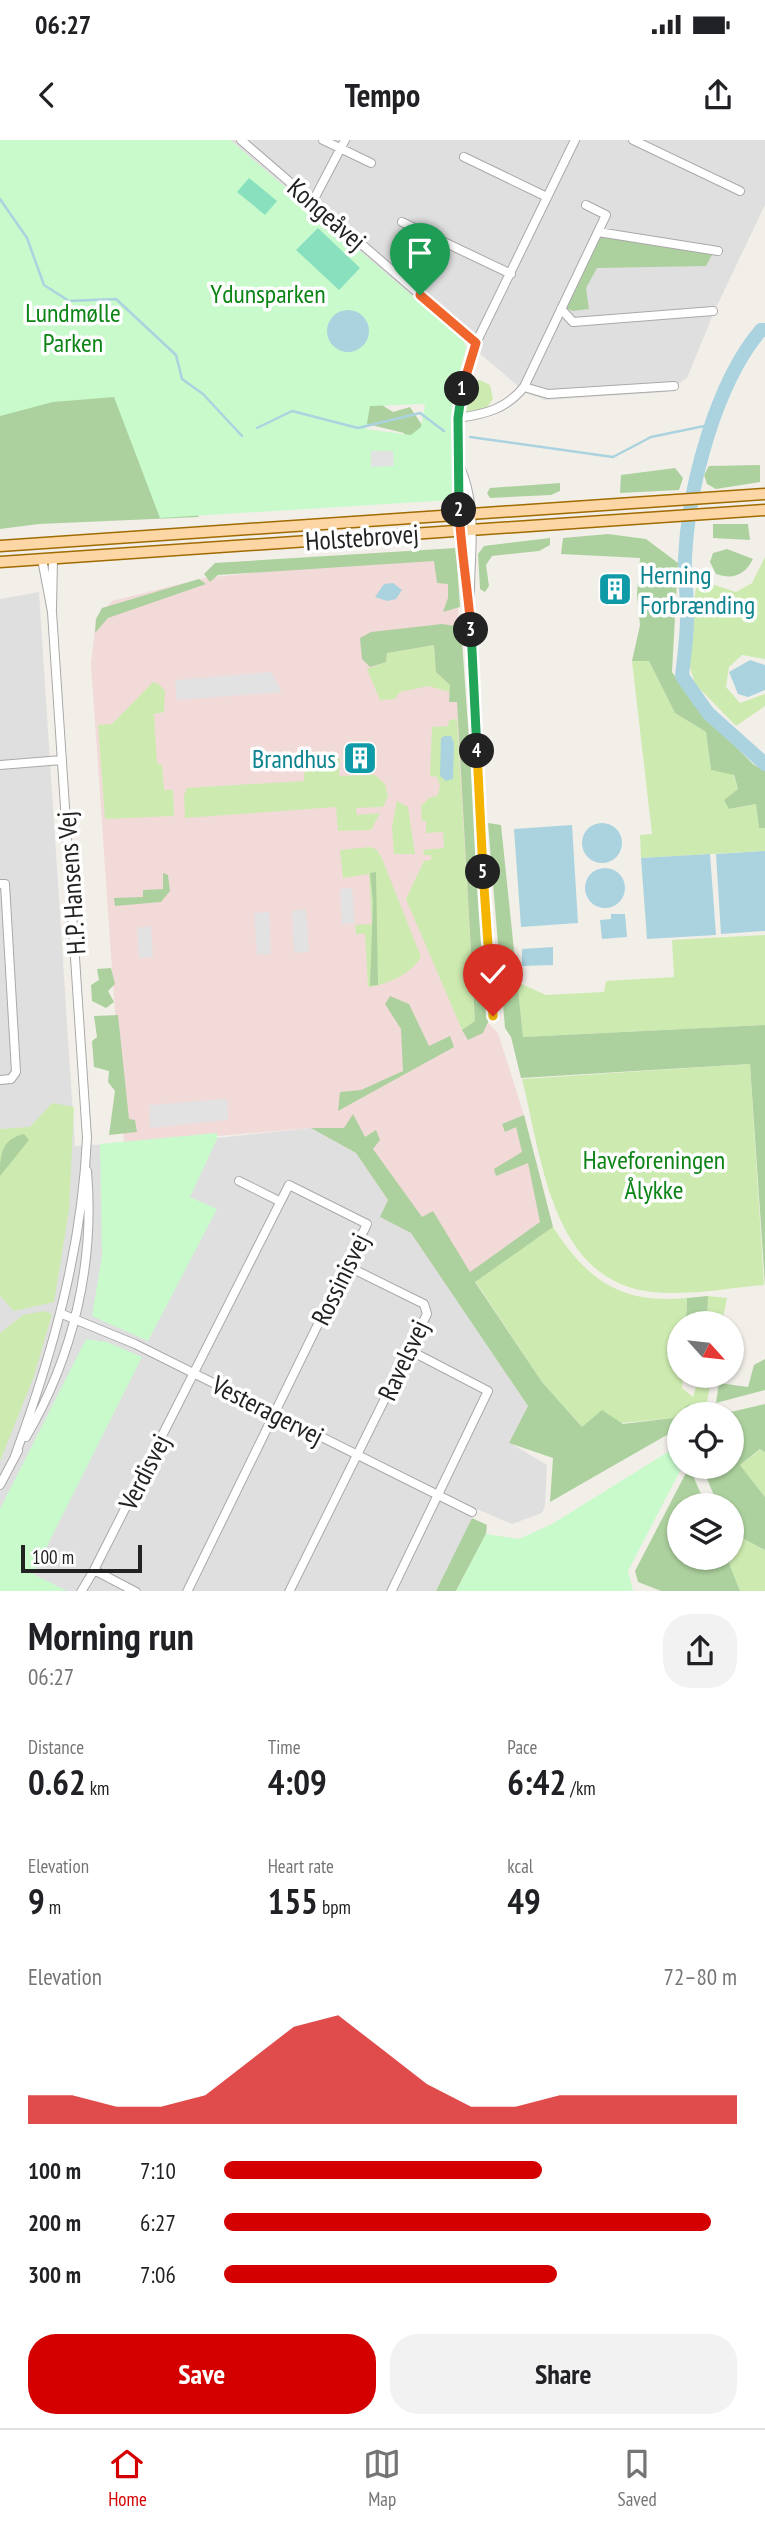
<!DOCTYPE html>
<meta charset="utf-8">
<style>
:root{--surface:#fff;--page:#f2f2f2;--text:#202124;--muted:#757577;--line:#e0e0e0;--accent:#d40000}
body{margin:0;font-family:"PT Sans Narrow",sans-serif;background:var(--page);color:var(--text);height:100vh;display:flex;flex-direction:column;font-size:26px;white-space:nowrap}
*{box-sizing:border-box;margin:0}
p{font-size:23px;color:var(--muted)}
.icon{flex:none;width:38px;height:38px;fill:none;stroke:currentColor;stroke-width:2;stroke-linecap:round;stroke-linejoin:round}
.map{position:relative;height:1451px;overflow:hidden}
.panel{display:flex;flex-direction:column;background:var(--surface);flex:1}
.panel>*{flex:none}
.needle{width:46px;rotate:117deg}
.fabs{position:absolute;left:667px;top:1171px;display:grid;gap:14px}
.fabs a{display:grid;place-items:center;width:77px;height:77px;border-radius:50%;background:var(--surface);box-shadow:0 2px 5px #0004;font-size:35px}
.scale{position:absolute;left:21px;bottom:18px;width:121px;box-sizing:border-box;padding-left:7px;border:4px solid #222;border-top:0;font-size:19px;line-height:24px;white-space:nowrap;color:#222;-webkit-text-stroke:5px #fff;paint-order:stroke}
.pin{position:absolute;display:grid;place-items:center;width:60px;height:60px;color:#fff;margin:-72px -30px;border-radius:50% 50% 50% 0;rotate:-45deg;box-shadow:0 0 7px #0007}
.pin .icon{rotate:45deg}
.km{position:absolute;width:35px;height:35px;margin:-18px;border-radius:50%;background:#222;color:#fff;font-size:19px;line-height:35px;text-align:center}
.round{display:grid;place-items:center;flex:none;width:74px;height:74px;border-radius:28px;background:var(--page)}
.overview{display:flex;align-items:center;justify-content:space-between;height:119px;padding:0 28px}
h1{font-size:38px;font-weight:600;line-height:52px}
.figures{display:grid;grid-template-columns:repeat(3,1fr);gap:10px;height:119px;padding:7px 28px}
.figures div{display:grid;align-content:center}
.figures b{font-size:35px;font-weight:600}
.figures small{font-size:19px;font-weight:400}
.figures p{font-size:19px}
.chart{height:196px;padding:14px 28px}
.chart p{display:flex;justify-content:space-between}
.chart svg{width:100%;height:126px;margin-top:7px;fill:var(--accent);opacity:.7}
.action{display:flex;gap:14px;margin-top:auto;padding:14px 28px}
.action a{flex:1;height:80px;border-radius:28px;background:var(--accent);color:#fff;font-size:28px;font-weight:600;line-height:80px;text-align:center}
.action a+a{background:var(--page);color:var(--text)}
ul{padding:0 28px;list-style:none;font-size:23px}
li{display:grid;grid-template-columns:112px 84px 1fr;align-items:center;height:52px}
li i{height:18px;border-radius:9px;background:var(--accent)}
.status{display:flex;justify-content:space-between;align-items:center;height:49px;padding:0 35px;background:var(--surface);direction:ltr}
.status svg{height:19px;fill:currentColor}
header{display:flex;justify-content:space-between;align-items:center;height:91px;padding:0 28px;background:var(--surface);font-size:32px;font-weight:600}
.tab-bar{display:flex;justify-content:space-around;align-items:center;height:98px;border-top:2px solid var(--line);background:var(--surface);font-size:19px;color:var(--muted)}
.tab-bar a{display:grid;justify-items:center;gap:4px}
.tab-bar .on{color:var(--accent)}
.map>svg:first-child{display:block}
</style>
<div class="status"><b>06:27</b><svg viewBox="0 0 49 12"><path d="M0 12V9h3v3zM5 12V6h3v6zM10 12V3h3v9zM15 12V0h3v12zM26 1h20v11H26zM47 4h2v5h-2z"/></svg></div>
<header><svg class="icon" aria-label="back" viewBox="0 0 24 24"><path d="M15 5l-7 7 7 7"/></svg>Tempo<svg class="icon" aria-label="share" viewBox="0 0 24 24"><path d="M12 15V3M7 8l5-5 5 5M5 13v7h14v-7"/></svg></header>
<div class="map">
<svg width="765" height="1452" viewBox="0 0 765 1452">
<rect width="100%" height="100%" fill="#f2efe9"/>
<path fill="#e0dfdf" d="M 230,0 L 765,0 L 765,65 L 714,172 L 687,238 L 667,252 L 545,260 L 526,253 Z
M 39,452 L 75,1006 L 217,998 L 311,988 L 356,1013 L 388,1060 L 381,1077 L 411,1093 L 528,1266 L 510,1303 L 547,1325 L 545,1366 L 542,1373 L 512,1384 L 477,1369 L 436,1451 L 0,1451 L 0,459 Z"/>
<path fill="#f2dad9" d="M 445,412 L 455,420 L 485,880 L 498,893 L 524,975 L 553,1087 L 454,1157 L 411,1093 L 380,1077 L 388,1060 L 356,1013 L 311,988 L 124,1004 L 91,524 L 96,479 L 112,461 L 204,438 Z"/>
<path fill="#cdebb0" d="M 480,240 L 490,245 L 493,259 L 485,270 L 466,272 L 470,243 Z
M 765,417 L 765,519 L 742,515 L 729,527 L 726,547 L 740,563 L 765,554 L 765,566 L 736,586 L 695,544 L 687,517 L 697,439 L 736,452 L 752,443 Z
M 434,505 L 436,532 L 450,545 L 450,552 L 428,546 L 400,552 L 395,559 L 380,560 L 367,529 L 386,522 L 387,513 Z
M 632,521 L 649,521 L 675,573 L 706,592 L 711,630 L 733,634 L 738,649 L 725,660 L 730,669 L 756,664 L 759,688 L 765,688 L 765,711 L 641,718 L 640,695 L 652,694 Z
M 153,542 L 159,544 L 165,551 L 164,572 L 154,574 L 157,623 L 162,625 L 164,650 L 173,650 L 174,676 L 105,679 L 98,585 L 112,584 Z
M 457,579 L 475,881 L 462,890 L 406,759 L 424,721 L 431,720 L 431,715 L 424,715 L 423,710 L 444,708 L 443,692 L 426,693 L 426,681 L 422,681 L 421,666 L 429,658 L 438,655 L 440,646 L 437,637 L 430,636 L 432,587 L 448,586 L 449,580 Z
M 340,618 L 339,636 L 375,635 L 385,644 L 388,656 L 383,667 L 356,668 L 357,675 L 380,673 L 371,690 L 338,691 L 336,667 L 185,678 L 184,655 L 187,648 L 304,641 L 305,626 Z
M 397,661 L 408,667 L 415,714 L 394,714 L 392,687 Z
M 369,707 L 376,709 L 381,716 L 421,817 C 411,834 387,845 368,847 L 365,794 L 356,794 L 355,785 L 372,784 L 369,734 L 343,738 L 340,710 Z
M 765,795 L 765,885 L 523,897 L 517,842 L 546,855 L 604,852 L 606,841 L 674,837 L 672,800 Z
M 750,924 L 764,1145 C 729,1148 687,1156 652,1152 C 551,1141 542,1017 522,939 Z
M 52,963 L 74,967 L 69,1070 L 54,1162 L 14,1171 L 0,1156 L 0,989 L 30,987 Z
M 553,1087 C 588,1141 621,1164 687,1158 L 686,1183 L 679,1183 L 679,1236 L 683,1236 L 682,1248 L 693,1257 L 699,1236 L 712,1236 L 705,1272 L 687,1274 L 688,1266 L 673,1278 L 582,1287 L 542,1242 L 475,1141 Z
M 708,1156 L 727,1158 L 722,1183 L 707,1183 Z
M 44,1171 L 52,1174 L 34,1236 L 0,1321 L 0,1193 L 23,1175 Z
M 761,1309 L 765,1312 L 765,1357 L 740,1325 Z
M 732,1393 L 765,1410 L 765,1451 L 740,1451 L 727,1418 L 732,1418 Z"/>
<path fill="#add19e" d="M 600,94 L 713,113 L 706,126 L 597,128 L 586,148 L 589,169 L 573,171 L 565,168 Z
M 98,230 L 199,377 L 39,384 L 0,389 L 0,245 Z
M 371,258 L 393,272 L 410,267 L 428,294 L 410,317 L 404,293 L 363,283 Z
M 760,325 L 760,342 L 716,349 L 707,344 L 704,335 L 709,326 Z
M 675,328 L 683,338 L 679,350 L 620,353 L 621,335 Z
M 560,343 L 560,351 L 551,355 L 490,358 L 487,353 L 490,348 Z
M 713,384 L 748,384 L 750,400 L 713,398 Z
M 608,394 L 646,399 L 678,423 L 672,532 L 694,565 L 753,624 L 765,631 L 765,688 L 759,688 L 756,664 L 729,669 L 724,660 L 738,649 L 734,635 L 711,630 L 706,592 L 675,573 L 649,521 L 632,521 L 640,485 L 637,454 L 640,418 L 561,414 L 563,398 Z
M 550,398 L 550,405 L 539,411 L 492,416 L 486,425 L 489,446 L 485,452 L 480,449 L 478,414 L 484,406 Z
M 456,408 L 460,467 L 443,472 L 448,458 L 448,444 L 437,443 L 434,421 L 218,435 L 210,442 L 204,434 L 215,423 Z
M 727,409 L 753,419 C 745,435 733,440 716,434 L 710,422 L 713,413 Z
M 199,439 L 206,444 L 108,478 L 95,493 L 96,479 L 102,468 Z
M 442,484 L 461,487 L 489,880 L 483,893 L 468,900 L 462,890 L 475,881 L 457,562 L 449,562 L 450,545 L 436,532 L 434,505 L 387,513 L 386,522 L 370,527 L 362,519 L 360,498 L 371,492 Z
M 488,683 L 501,685 L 523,897 L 765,885 L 765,1145 L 750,924 L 521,938 L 511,897 L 505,888 Z
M 376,732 L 378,845 L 370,846 L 373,762 L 370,733 Z
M 163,733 L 168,735 L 170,751 L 161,762 L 115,766 L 114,758 L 143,757 L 143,750 L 163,749 Z
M 111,828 L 115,844 L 108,851 L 114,862 L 106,868 L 92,861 L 91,845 L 99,840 L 97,829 Z
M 390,856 L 409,864 L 429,906 L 450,896 L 454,907 L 338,971 L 340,952 L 361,950 L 403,931 L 401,889 L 385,864 Z
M 118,875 L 129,979 L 135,980 L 137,992 L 109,995 L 115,951 L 108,942 L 109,931 L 94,927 L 92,901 L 97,897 L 94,876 Z
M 353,974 L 365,997 L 376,990 L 380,1000 L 373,1009 L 422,1077 L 433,1071 L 470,1132 L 540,1082 L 528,1023 L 496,1036 L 494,1029 L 522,1012 L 516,987 L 505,992 L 502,984 L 524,975 L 553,1087 L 475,1142 L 542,1242 L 582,1287 L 602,1270 L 623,1284 L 673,1278 L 689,1264 L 687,1274 L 679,1274 L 679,1288 L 550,1362 L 553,1318 L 509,1303 L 528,1266 L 411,1093 L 380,1077 L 388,1060 L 356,1013 L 311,988 L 344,988 Z
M 24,994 L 29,1000 L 0,1036 C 0,1015 1,999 24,994 Z
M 708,1156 L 707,1183 L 686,1183 L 687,1158 Z
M 765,1219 L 765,1250 L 716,1263 L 719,1243 L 748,1247 L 754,1225 Z
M 765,1264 L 765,1312 L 760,1309 L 740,1325 L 765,1357 L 765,1410 L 732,1393 L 732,1365 L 718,1365 L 702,1327 L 732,1326 L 732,1274 L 722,1274 Z
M 689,1327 L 706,1365 L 679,1365 L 679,1418 L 727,1418 L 740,1451 L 661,1451 L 638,1442 L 635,1431 Z
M 472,1378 L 487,1385 L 486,1394 L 456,1451 L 436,1451 Z"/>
<path fill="#c8facc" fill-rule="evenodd" d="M 0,0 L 230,0 L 464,200 L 466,208 L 454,254 L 452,360 L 160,378 L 114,257 L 53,262 L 0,276 ZM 425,264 L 421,287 L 411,295 L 366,289 L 370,266 Z
M 217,993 L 217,999 L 190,1057 L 217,1069 L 148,1201 L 92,1176 L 102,1116 L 100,1004 Z
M 86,1199 L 107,1202 L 142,1217 L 33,1434 L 67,1451 L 0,1451 L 0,1369 Z
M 679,1305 L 679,1326 L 682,1327 L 628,1431 L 633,1451 L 456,1451 L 486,1394 L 519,1399 L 552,1384 Z"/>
<path fill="#88e0be" d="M 249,38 L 277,61 L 265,75 L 237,52 Z
M 318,88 L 360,128 L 339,150 L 296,110 Z"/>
<path fill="#e2e2e2" d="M 371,311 L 393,311 L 394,326 L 371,327 Z
M 271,532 L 282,552 L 177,560 L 175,540 Z
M 352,748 L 355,783 L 342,784 L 340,749 Z
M 306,769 L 309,812 L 294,813 L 292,771 Z
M 269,772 L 271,814 L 257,815 L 254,773 Z
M 151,786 L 153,817 L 139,818 L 137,788 Z
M 227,959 L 228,980 L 150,988 L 149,965 Z"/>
<path fill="#aad3df" d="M327 191a21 21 0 1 1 42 0a21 21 0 1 1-42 0Z
M 393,443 L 402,450 L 396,459 L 387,461 L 375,457 L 384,444 Z
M 750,520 L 765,525 L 765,550 L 748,557 L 738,554 L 729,532 Z
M 445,596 L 451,596 L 454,603 L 453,639 L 446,641 L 440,636 L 441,598 Z
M582 703a20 20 0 1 1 40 0a20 20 0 1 1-40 0Z
M 572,685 L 578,783 L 521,787 L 514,689 Z
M 765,711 L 765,791 L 721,794 L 716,714 Z
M 710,714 L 716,795 L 647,799 L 641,718 Z
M585 748a20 20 0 1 1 40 0a20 20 0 1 1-40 0Z
M 611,774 L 625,774 L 627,797 L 602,799 L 600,780 L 611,779 Z
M 553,807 L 553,825 L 522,826 L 522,809 Z"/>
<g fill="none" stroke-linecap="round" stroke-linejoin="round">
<path stroke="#aad3df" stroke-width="2.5" d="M 0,59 L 27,98 L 44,145 L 69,161 L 116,159 L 176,215 L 182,239 L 203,254 L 242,296
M 257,288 L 292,271 L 358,288 L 420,273 L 444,291
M 470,297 L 613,317 L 651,297 L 714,284"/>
<path stroke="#aad3df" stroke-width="14" d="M 765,190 L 761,190 C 715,244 688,349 685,419 C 684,438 688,458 687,478 C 687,497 684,517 682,536 L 708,573 L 765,624"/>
<g stroke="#a9a9a9" stroke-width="10">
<path id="minor" d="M 241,0 L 476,203
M 323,0 L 371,23
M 633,0 L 740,51
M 464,17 L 547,57
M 313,61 L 345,0
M 402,82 L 511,134
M 598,92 L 718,111
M 561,169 L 573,182 L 713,171
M 524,247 L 548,254 L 674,246
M 458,278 C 486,274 506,269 524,247 L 606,75 L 586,65
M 460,327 C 480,371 468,423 470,469 L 493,876
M 468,441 L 460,405 L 458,278 L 465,237 L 476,203 L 575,0
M 52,469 L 53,418
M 0,625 L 62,620
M 0,744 L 5,744 L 16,932 L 11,939 L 0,940
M 239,1041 L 279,1061
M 62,1174 L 135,1204 L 472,1372
M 26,1297 C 73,1217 95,1124 87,1031
M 15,1316 C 53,1212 82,1109 87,998 L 52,472 L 42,419
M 0,1345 L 18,1311
M 81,1452 L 94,1430
M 136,1452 L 94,1430 L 289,1045 L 367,1084 L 187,1452
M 289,1452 L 427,1174 L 424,1164 L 347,1126
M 391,1452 L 488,1251 L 409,1210"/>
</g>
<g stroke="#a06b00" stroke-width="13">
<path id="major" d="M 0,406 L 765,354
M 0,422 L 765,370"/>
</g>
<use href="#minor" stroke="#fff" stroke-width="8"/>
<use href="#major" stroke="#fcd6a4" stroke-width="10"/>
</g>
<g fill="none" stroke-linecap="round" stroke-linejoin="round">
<g stroke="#fff" stroke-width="14">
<path id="split-1" d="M 420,155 L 476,203 L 462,249"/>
</g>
<g stroke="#fff" stroke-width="14">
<path id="split-2" d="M 459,370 L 458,278 L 462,249"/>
</g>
<g stroke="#fff" stroke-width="14">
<path id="split-3" d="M 459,370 C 461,411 468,449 471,490"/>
</g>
<g stroke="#fff" stroke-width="14">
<path id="split-4" d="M 471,490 L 477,611"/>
</g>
<g stroke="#fff" stroke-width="14">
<path id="split-5" d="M 477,611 L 483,732"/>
</g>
<g stroke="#fff" stroke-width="14">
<path id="split-6" d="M 483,732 L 493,876"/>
</g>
<use href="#split-1" stroke="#f0652b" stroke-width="9"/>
<use href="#split-2" stroke="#22a559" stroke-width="9"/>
<use href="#split-3" stroke="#f0652b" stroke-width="9"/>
<use href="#split-4" stroke="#22a559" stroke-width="9"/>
<use href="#split-5" stroke="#f5b400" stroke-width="9"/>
<use href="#split-6" stroke="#f5b400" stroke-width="9"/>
</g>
<defs>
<g id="building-square" transform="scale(1.75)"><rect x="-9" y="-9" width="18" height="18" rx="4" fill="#0f9aa8" stroke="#fff"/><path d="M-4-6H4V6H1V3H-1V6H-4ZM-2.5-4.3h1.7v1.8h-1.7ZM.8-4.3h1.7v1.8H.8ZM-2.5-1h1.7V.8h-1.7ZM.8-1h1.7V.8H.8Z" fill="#fff"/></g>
</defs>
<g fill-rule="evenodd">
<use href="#building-square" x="615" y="449"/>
<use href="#building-square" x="360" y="618"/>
</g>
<g text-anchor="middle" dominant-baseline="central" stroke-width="7" stroke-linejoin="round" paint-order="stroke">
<g font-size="26" fill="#222" stroke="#fff">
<text transform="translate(327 74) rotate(41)">Kongeåvej</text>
<text transform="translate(362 397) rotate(-4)">Holstebrovej</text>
<text transform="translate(71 743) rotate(-94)">H.P. Hansens Vej</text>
<text transform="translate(340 1139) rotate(-64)">Rossinisvej</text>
<text transform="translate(403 1220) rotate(-65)">Ravelsvej</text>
<text transform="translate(268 1270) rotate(27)">Vesteragervej</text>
<text transform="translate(144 1332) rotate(-63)">Verdisvej</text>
</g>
<g font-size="26" fill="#0c8416" stroke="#fff">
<text x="268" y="153">Ydunsparken</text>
<text x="73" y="172">Lundmølle<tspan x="73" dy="30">Parken</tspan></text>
<text x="654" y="1019">Haveforeningen<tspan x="654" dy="30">Ålykke</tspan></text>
</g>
<g font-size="26" fill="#0d838f" stroke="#fff" text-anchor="start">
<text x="640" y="434">Herning<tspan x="640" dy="30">Forbrænding</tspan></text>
<text x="336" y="618" text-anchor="end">Brandhus</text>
</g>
</g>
</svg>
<div class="fabs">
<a><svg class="needle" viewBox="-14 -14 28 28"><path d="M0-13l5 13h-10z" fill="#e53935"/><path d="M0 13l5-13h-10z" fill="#757577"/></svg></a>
<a><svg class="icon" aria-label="locate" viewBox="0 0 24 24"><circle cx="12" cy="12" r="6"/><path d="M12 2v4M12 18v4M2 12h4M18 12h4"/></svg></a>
<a><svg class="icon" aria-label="layers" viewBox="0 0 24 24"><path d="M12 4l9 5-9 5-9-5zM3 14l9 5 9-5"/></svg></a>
</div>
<div class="scale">100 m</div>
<div class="pin" style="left:420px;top:155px;background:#1e9e55"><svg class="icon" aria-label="arrive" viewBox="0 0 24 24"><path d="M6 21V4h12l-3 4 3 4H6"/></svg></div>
<div class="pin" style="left:493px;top:876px;background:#d93025"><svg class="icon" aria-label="check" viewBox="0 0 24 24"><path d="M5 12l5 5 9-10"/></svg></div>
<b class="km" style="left:462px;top:249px">1</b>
<b class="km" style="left:459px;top:370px">2</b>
<b class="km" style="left:471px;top:490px">3</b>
<b class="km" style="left:477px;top:611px">4</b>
<b class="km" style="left:483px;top:732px">5</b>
</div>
<section class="panel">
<div class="overview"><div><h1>Morning run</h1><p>06:27</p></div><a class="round"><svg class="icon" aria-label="share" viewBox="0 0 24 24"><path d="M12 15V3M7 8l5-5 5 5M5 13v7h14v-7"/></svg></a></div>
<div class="figures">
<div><p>Distance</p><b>0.62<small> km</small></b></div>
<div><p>Time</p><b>4:09</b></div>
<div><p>Pace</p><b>6:42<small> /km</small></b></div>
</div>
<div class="figures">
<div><p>Elevation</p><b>9<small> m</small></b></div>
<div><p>Heart rate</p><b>155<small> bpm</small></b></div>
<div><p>kcal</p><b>49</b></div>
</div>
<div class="chart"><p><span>Elevation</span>72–80 m</p>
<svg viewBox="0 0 160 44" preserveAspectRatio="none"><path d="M0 44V34L10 34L20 38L30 38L40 34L50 22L60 10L70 6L80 18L90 30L100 38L110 38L120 34L130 34L140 34L150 34L160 34V44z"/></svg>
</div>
<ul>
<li><b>100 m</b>7:10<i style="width:62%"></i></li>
<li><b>200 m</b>6:27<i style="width:95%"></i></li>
<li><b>300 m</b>7:06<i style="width:65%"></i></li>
</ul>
<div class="action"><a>Save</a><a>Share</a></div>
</section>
<nav class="tab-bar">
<a class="on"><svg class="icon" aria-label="home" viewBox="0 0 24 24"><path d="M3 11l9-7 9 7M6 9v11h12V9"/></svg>Home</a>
<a><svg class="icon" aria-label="map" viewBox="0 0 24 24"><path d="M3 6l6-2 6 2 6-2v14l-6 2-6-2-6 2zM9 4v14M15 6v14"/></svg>Map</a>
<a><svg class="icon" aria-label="saved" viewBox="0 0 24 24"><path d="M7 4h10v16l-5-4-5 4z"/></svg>Saved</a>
</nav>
